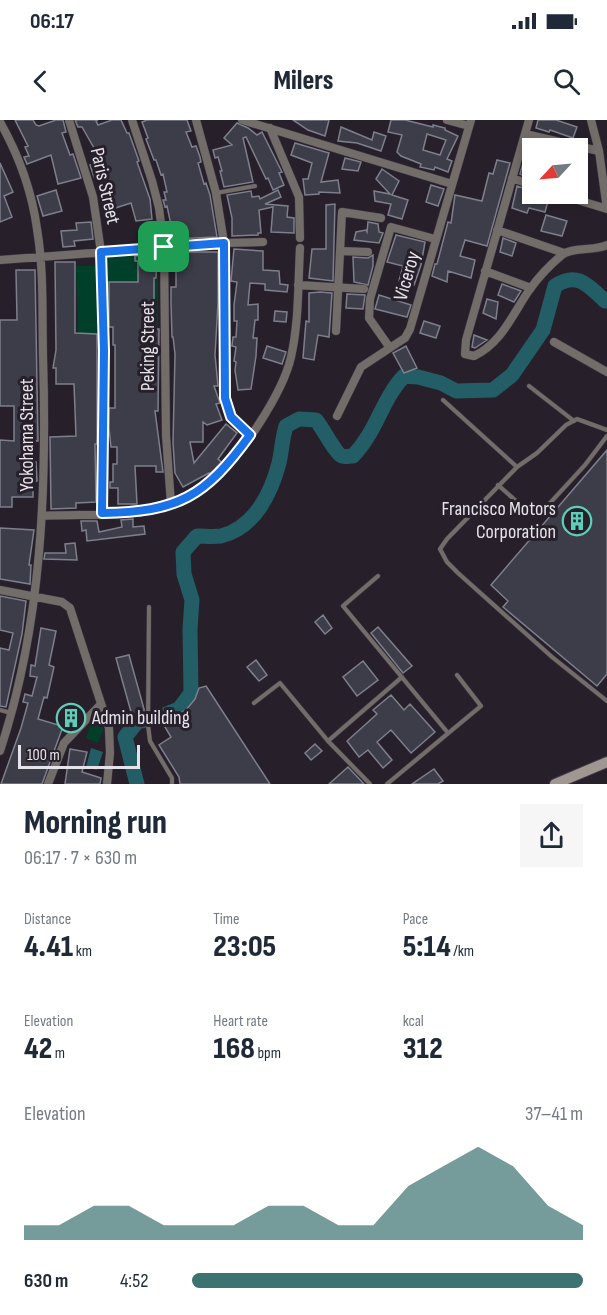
<!DOCTYPE html>
<meta charset="utf-8">
<style>
:root{--surface:#fff;--page:#f6f6f7;--text:#1f2937;--muted:#747a83;--accent:#3b7371}
body{margin:0;font-family:"Sofia Sans Condensed",sans-serif;background:var(--page);color:var(--text);height:100vh;display:flex;flex-direction:column;font-size:22px;white-space:nowrap}
*{box-sizing:border-box;margin:0}
p{font-size:20px;color:var(--muted)}
.icon{flex:none;width:33px;height:33px;fill:none;stroke:currentColor;stroke-width:2;stroke-linecap:round;stroke-linejoin:round}
.map{position:relative;height:664px;overflow:hidden}
.drawer{display:flex;flex-direction:column;background:var(--surface);flex:1}
.drawer>*{flex:none}
.needle{width:39px;rotate:244deg}
.fabs{position:absolute;left:522px;top:18px;display:grid;gap:12px}
.fabs a{display:grid;place-items:center;width:66px;height:66px;border-radius:0px;background:var(--surface);box-shadow:0 3px 9px #0003;font-size:30px}
.scale{position:absolute;left:18px;bottom:15px;width:122px;box-sizing:border-box;padding-left:6px;border:3px solid #e7e3ea;border-top:0;font-size:16px;line-height:21px;white-space:nowrap;color:#e7e3ea;-webkit-text-stroke:4px #27202b;paint-order:stroke}
.pin{position:absolute;display:grid;place-items:center;width:51px;height:51px;color:#fff;margin:-26px;border-radius:12px;box-shadow:0 3px 9px #0006}
.round{display:grid;place-items:center;flex:none;width:63px;height:63px;border-radius:0px;background:var(--page)}
.head{display:flex;align-items:center;justify-content:space-between;height:102px;padding:0 24px}
h1{font-size:33px;font-weight:800;line-height:45px}
.metrics{display:grid;grid-template-columns:repeat(3,1fr);gap:9px;height:102px;padding:6px 24px}
.metrics div{display:grid;align-content:center}
.metrics b{font-size:30px;font-weight:800}
.metrics small{font-size:16px;font-weight:400}
.metrics p{font-size:16px}
.chart{height:168px;padding:12px 24px}
.chart p{display:flex;justify-content:space-between}
.chart svg{width:100%;height:108px;margin-top:6px;fill:var(--accent);opacity:.7}
ul{padding:0 24px;list-style:none;font-size:20px}
li{display:grid;grid-template-columns:96px 72px 1fr;align-items:center;height:45px}
li i{height:15px;border-radius:8px;background:var(--accent)}
.status{display:flex;justify-content:space-between;align-items:center;height:42px;padding:0 30px;background:var(--surface);direction:ltr}
.status svg{height:16px;fill:currentColor}
header{display:flex;justify-content:space-between;align-items:center;height:78px;padding:0 24px;background:var(--surface);font-size:27px;font-weight:800}
.map>svg:first-child{display:block}
</style>
<div class="status"><b>06:17</b><svg viewBox="0 0 49 12"><path d="M0 12V9h3v3zM5 12V6h3v6zM10 12V3h3v9zM15 12V0h3v12zM26 1h20v11H26zM47 4h2v5h-2z"/></svg></div>
<header><svg class="icon" aria-label="back" viewBox="0 0 24 24"><path d="M15 5l-7 7 7 7"/></svg>Milers<svg class="icon" aria-label="search" viewBox="0 0 24 24"><circle cx="10" cy="10" r="6"/><path d="M15 15l6 6"/></svg></header>
<div class="map">
<svg width="607" height="664" viewBox="0 0 607 664">
<rect width="100%" height="100%" fill="#27202b"/>
<path fill="#00402a" d="M 154,132 L 158,138 L 158,208 L 106,208 L 106,135 Z
M 76,146 L 100,146 L 101,213 L 78,213 Z
M 91,603 L 104,608 L 98,623 L 86,618 Z"/>
<path fill="#235d66" d="M 91,628 L 103,632 L 97,650 L 86,647 Z"/>
<g fill="none" stroke-linecap="round" stroke-linejoin="round">
<path stroke="#235d66" stroke-width="15" d="M 137,664 L 125,617 L 137,602 L 159,597 L 179,589 L 191,573 L 190,509 L 192,480 L 184,454 L 183,432 L 197,416 C 205,416 213,417 221,416 C 254,408 271,374 279,343 C 282,330 282,319 286,306 L 299,299 L 316,300 C 322,307 336,334 342,336 C 346,337 349,336 353,336 C 377,311 382,279 404,256 L 418,257 L 441,263 L 456,271 L 493,270 L 512,255 L 543,210 L 555,166 C 577,151 588,165 605,181 L 607,181"/>
</g>
<path fill="#3c3d49" stroke="#7e7f8c" stroke-width="1.5" fill-rule="evenodd" d="M 15,0 L 33,0 L 36,5 L 39,6 L 56,0 L 63,0 L 66,12 L 62,13 L 70,35 L 73,34 L 81,58 L 58,64 L 51,35 L 27,44 L 24,37 L 29,36 L 25,27 L 28,26 Z
M 75,0 L 98,0 L 96,1 L 98,5 L 112,0 L 121,0 L 127,13 L 129,13 L 139,41 L 137,42 L 150,79 L 152,99 L 136,101 L 131,83 L 106,91 L 102,74 L 104,74 L 98,56 L 94,57 L 90,45 L 96,43 L 91,29 L 94,28 L 82,7 L 78,7 Z
M 147,0 L 187,0 L 191,11 L 186,12 L 192,27 L 196,26 L 200,37 L 201,42 L 198,43 L 204,64 L 206,63 L 210,75 L 217,117 L 171,119 L 168,106 L 171,105 L 167,86 L 165,87 L 163,80 L 166,80 L 164,72 L 167,72 L 163,54 L 161,55 L 156,40 L 154,40 L 146,19 L 148,18 L 142,2 Z
M 293,0 L 329,0 L 325,16 L 308,10 Z
M 391,0 L 405,0 L 433,7 L 433,5 L 445,8 L 445,10 L 458,16 L 447,39 L 452,41 L 448,52 L 435,47 L 434,50 L 420,47 L 421,44 L 401,36 L 397,32 L 402,15 L 388,12 ZM 427,14 L 446,20 L 440,35 L 423,30 Z
M 538,0 L 556,0 L 577,7 L 573,18 L 550,10 L 549,12 L 536,8 Z
M 237,3 L 248,8 L 257,15 L 262,12 L 282,52 L 279,53 L 284,65 L 273,70 L 268,58 L 266,59 L 246,17 L 243,18 L 253,62 L 224,67 L 220,51 L 222,51 L 218,37 L 215,38 L 213,30 L 232,25 L 224,18 Z
M 341,7 L 372,20 L 374,12 L 386,16 L 381,31 L 357,23 L 338,21 Z
M 529,21 L 554,27 L 554,28 L 532,28 L 532,59 L 520,54 Z
M 295,23 L 329,33 L 321,62 L 338,60 L 340,73 L 319,72 L 319,74 L 305,75 L 303,59 L 308,59 L 312,43 L 291,35 Z
M 345,38 L 361,42 L 358,51 L 342,49 Z
M 497,40 L 510,43 L 487,126 L 465,120 L 460,136 L 475,140 L 471,158 L 448,151 L 447,162 L 432,156 L 435,144 L 437,144 L 448,102 L 451,103 L 455,75 L 482,81 L 489,53 L 493,54 Z
M 0,43 L 13,72 L 4,76 L 12,97 L 0,102 Z
M 382,49 L 399,61 L 392,75 L 408,80 L 402,99 L 388,95 L 391,84 L 375,81 L 374,71 L 390,74 L 376,59 Z
M 431,65 L 444,69 L 438,86 L 426,82 Z
M 517,66 L 532,71 L 531,74 L 550,74 L 545,92 L 529,88 L 527,93 L 512,88 Z
M 56,70 L 62,91 L 43,96 L 37,76 Z
M 278,70 L 281,77 L 265,84 L 288,86 L 287,97 L 294,98 L 294,113 L 271,112 L 273,87 L 259,90 L 261,113 L 258,113 L 258,115 L 232,116 L 232,98 L 227,75 L 251,71 L 252,77 L 259,76 L 260,79 Z
M 335,84 L 333,161 L 309,158 L 312,129 L 326,129 L 326,85 Z
M 546,95 L 567,101 L 562,116 L 541,111 Z
M 91,102 L 93,119 L 74,121 L 75,126 L 63,127 L 61,111 L 77,110 L 76,103 Z
M 368,102 L 378,104 L 379,112 L 383,113 L 379,123 L 354,120 L 356,112 L 366,110 L 367,112 Z
M 396,115 L 425,122 L 421,145 L 414,165 L 399,161 L 403,146 L 387,142 Z
M 503,118 L 516,123 L 512,136 L 500,132 Z
M 234,129 L 263,131 L 263,150 L 279,151 L 280,164 L 288,165 L 287,172 L 265,170 L 265,164 L 250,163 L 248,185 L 258,184 L 258,200 L 255,200 L 253,218 L 257,218 L 256,236 L 251,269 L 238,270 L 235,250 L 236,242 L 234,241 L 236,227 L 232,226 L 233,217 L 236,217 L 237,201 L 234,201 L 234,185 L 237,162 L 231,161 Z
M 183,132 L 218,132 L 218,183 L 215,235 L 218,266 L 214,266 L 220,283 L 216,284 L 222,300 L 207,305 L 203,302 L 203,322 L 190,322 L 194,343 L 226,304 L 237,313 L 218,339 L 222,343 L 218,346 L 210,354 L 209,353 L 183,367 L 175,353 L 173,323 L 175,234 L 173,217 L 172,217 L 171,184 L 171,167 L 176,167 L 176,150 L 172,150 L 172,133 Z
M 153,134 L 157,138 L 156,158 L 154,158 L 154,209 L 159,209 L 158,291 L 155,291 L 163,352 L 156,352 L 156,346 L 135,346 L 137,384 L 118,384 L 118,368 L 110,368 L 110,362 L 113,362 L 113,344 L 117,344 L 117,327 L 111,327 L 109,308 L 109,288 L 115,288 L 115,225 L 113,225 L 113,207 L 109,207 L 109,162 L 138,162 L 138,141 L 135,141 L 135,136 Z
M 373,135 L 373,146 L 368,165 L 354,162 L 353,137 L 368,138 Z
M 55,142 L 75,142 L 75,213 L 97,214 L 97,324 L 95,324 L 96,382 L 76,383 L 76,388 L 51,389 L 50,317 L 76,316 L 74,264 L 56,264 L 56,248 L 53,248 L 56,230 Z
M 16,150 L 35,150 L 38,321 L 34,321 L 34,342 L 36,342 L 37,361 L 33,362 L 33,377 L 12,377 L 12,387 L 0,387 L 0,320 L 14,321 L 14,286 L 0,286 L 0,200 L 17,200 Z
M 502,164 L 521,171 L 514,182 L 498,175 Z
M 320,172 L 332,173 L 329,217 L 318,215 L 314,240 L 303,238 L 306,201 L 309,202 L 309,173 Z
M 347,174 L 365,175 L 363,189 L 346,188 Z
M 379,175 L 411,185 L 407,197 L 375,189 Z
M 487,179 L 498,182 L 496,199 L 483,193 Z
M 275,191 L 287,192 L 286,202 L 274,201 Z
M 424,201 L 440,206 L 436,218 L 420,213 Z
M 474,215 L 487,220 L 475,228 L 472,227 Z
M 267,226 L 286,232 L 282,244 L 263,238 Z
M 406,226 L 417,248 L 404,253 L 393,233 Z
M 607,330 L 607,554 L 597,566 L 503,487 L 508,481 L 491,465 Z
M 133,399 L 133,407 L 144,406 L 145,414 L 87,421 L 86,410 L 82,411 L 81,401 L 97,401 L 99,412 L 122,407 L 121,400 Z
M 0,408 L 34,410 L 29,445 L 31,445 L 30,464 L 0,459 Z
M 75,423 L 77,440 L 44,439 L 45,433 L 66,433 L 65,424 Z
M 0,476 L 26,481 L 22,514 L 6,587 L 0,586 L 0,528 L 9,530 L 13,513 L 0,510 Z
M 323,495 L 332,508 L 325,514 L 315,502 Z
M 378,507 L 412,546 L 403,553 L 371,513 Z
M 41,508 L 56,511 L 49,545 L 54,547 L 47,578 L 44,577 L 38,599 L 58,605 L 74,591 L 79,596 L 69,605 L 65,601 L 42,664 L 1,664 L 21,608 L 28,583 L 23,582 L 25,574 L 32,576 L 37,557 L 30,556 L 31,545 L 35,546 Z
M 129,535 L 144,589 L 144,596 L 133,599 L 116,538 Z
M 256,540 L 267,555 L 259,561 L 247,547 Z
M 363,541 L 378,560 L 357,576 L 343,557 Z
M 206,566 L 270,664 L 180,664 L 179,657 L 159,625 L 171,617 L 162,602 L 168,601 L 186,590 L 195,579 L 199,568 Z
M 391,575 L 404,590 L 410,584 L 435,612 L 411,633 L 391,610 L 377,622 L 392,640 L 383,648 L 368,630 L 359,637 L 347,621 L 377,594 L 373,590 Z
M 315,624 L 322,631 L 311,640 L 305,633 Z
M 70,629 L 87,632 L 82,652 L 101,658 L 100,664 L 65,664 Z
M 348,647 L 364,664 L 329,664 Z
M 434,649 L 443,661 L 438,664 L 412,664 Z"/>
<g fill="none" stroke-linecap="round" stroke-linejoin="round">
<g stroke="#423b46" stroke-width="5">
<path id="lane" d="M 216,73 L 255,66
M 529,266 L 574,301
M 443,280 L 517,347
M 607,310 L 577,299 L 566,305 L 537,333 L 517,347 L 447,419 L 440,429 L 447,442 L 458,453 L 552,537 L 607,581
M 498,365 L 532,395 L 539,395 L 585,345 L 607,316
M 378,456 L 343,486 L 448,613
M 149,487 L 148,605 L 150,621 L 172,658 L 172,664
M 254,583 L 280,563 L 328,621 L 370,664
M 0,590 L 11,593
M 328,621 L 402,557
M 387,664 L 481,586 L 457,555"/>
</g>
<g stroke="#423b46" stroke-width="9">
<path id="street" d="M 69,0 L 93,77 L 101,132 L 104,230 L 102,393
M 132,0 L 152,61 L 159,88 L 164,127 L 166,315 L 171,384
M 196,0 L 216,73 L 224,123 L 225,277 L 231,297 L 250,315
M 242,0 L 452,64
M 447,0 L 469,6
M 529,0 L 466,220 L 465,234 L 474,236 C 502,223 513,193 530,169 C 538,158 551,144 562,135 C 571,127 595,131 607,125
M 591,0 L 599,31 L 607,89
M 0,2 C 18,34 32,72 37,109 C 44,150 42,194 43,236 C 47,368 42,504 0,631
M 270,8 L 299,77 L 300,118
M 525,14 L 599,31
M 512,58 L 532,65
M 558,74 L 607,89
M 497,110 L 564,133
M 340,131 L 368,132
M 0,140 L 224,123 L 263,122
M 485,151 L 531,168
M 298,165 L 364,169
M 336,211 L 342,92 L 381,98
M 554,222 L 607,252
M 390,228 L 369,198 L 370,179 L 391,107 L 435,119
M 337,296 L 361,247 L 405,218 L 410,209 L 471,0
M 43,396 C 77,394 125,397 157,389 C 177,384 198,373 213,360 C 241,336 283,273 291,237 C 299,202 298,164 300,128
M 0,470 L 62,482 L 70,488 L 109,608 L 110,633 L 107,664
M 48,664 L 64,623 L 101,584"/>
</g>
<g stroke="#423b46" stroke-width="12">
<path id="secondary" d="M 555,664 L 607,642"/>
</g>
<use href="#lane" stroke="#736d69" stroke-width="4"/>
<use href="#street" stroke="#736d69" stroke-width="8"/>
<use href="#secondary" stroke="#a09791" stroke-width="10"/>
</g>
<g fill="none" stroke-linecap="round" stroke-linejoin="round">
<g stroke="#fff" stroke-width="12">
<path id="route" d="M 224,123 L 225,278 L 231,297 L 250,315 C 205,377 178,392 102,393 L 104,231 L 101,132 Z"/>
</g>
<use href="#route" stroke="#1a73e8" stroke-width="8"/>
</g>
<defs>
<g id="building-ring" transform="scale(1.5)"><circle r="9.5" fill="#27202b" stroke="#5dceb8" stroke-width="1.5"/><path d="M-4-6H4V6H1V3H-1V6H-4ZM-2.5-4.3h1.7v1.8h-1.7ZM.8-4.3h1.7v1.8H.8ZM-2.5-1h1.7V.8h-1.7ZM.8-1h1.7V.8H.8Z" fill="#5dceb8"/></g>
</defs>
<g fill-rule="evenodd">
<use href="#building-ring" x="577" y="401"/>
<use href="#building-ring" x="71" y="598"/>
</g>
<g text-anchor="middle" dominant-baseline="central" stroke-width="6" stroke-linejoin="round" paint-order="stroke">
<g font-size="20" fill="#e7e3ea" stroke="#27202b">
<text transform="translate(105 66) rotate(77)">Paris Street</text>
<text transform="translate(407 156) rotate(-74)">Viceroy</text>
<text transform="translate(148 226) rotate(-90)">Peking Street</text>
<text transform="translate(27 315) rotate(-90)">Yokohama Street</text>
</g>
<g font-size="20" fill="#e7e3ea" stroke="#27202b" text-anchor="end">
<text x="556" y="389">Francisco Motors<tspan x="556" dy="23">Corporation</tspan></text>
<text x="92" y="598" text-anchor="start">Admin building</text>
</g>
</g>
</svg>
<div class="fabs">
<a><svg class="needle" viewBox="-14 -14 28 28"><path d="M0-13l5 13h-10z" fill="#e53935"/><path d="M0 13l5-13h-10z" fill="#747a83"/></svg></a>
</div>
<div class="scale">100 m</div>
<div class="pin" style="left:164px;top:127px;background:#1e9e55"><svg class="icon" aria-label="arrive" viewBox="0 0 24 24"><path d="M6 21V4h12l-3 4 3 4H6"/></svg></div>
</div>
<section class="drawer">
<div class="head"><div><h1>Morning run</h1><p>06:17 · 7 × 630 m</p></div><a class="round"><svg class="icon" aria-label="share" viewBox="0 0 24 24"><path d="M12 15V3M7 8l5-5 5 5M5 13v7h14v-7"/></svg></a></div>
<div class="metrics">
<div><p>Distance</p><b>4.41<small> km</small></b></div>
<div><p>Time</p><b>23:05</b></div>
<div><p>Pace</p><b>5:14<small> /km</small></b></div>
</div>
<div class="metrics">
<div><p>Elevation</p><b>42<small> m</small></b></div>
<div><p>Heart rate</p><b>168<small> bpm</small></b></div>
<div><p>kcal</p><b>312</b></div>
</div>
<div class="chart"><p><span>Elevation</span>37–41 m</p>
<svg viewBox="0 0 160 44" preserveAspectRatio="none"><path d="M0 44V38L10 38L20 30L30 30L40 38L50 38L60 38L70 30L80 30L90 38L100 38L110 22L120 14L130 6L140 14L150 30L160 38V44z"/></svg>
</div>
<ul>
<li><b>630 m</b>4:52<i style="width:100%"></i></li>
</ul>
</section>
